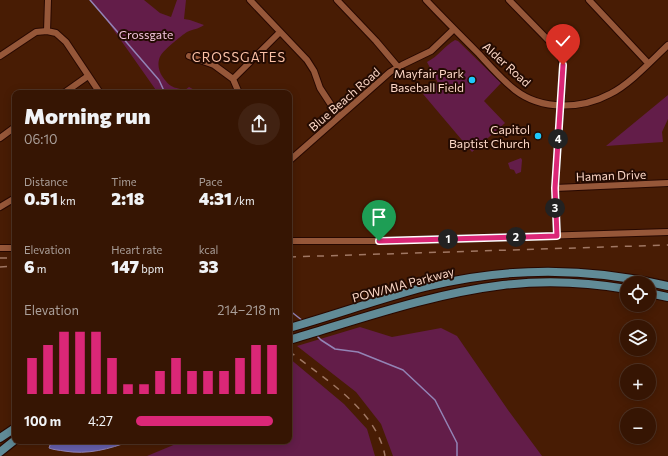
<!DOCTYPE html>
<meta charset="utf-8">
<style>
:root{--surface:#361503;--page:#412212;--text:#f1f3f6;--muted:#aa9f9a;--line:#503425;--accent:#db2777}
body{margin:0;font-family:Commissioner,sans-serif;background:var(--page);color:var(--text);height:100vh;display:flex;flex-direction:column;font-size:15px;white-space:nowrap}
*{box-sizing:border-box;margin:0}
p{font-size:13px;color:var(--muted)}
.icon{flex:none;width:22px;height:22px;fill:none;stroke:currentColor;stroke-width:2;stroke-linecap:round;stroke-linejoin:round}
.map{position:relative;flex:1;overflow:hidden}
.sheet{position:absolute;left:12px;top:90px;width:280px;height:354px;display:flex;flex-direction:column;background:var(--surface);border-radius:8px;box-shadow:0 2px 10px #0003,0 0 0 1px var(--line)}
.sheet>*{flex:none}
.buttons{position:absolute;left:620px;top:276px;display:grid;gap:8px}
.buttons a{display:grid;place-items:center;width:36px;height:36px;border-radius:50%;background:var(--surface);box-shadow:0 2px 10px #0003,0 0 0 1px var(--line);font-size:20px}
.pin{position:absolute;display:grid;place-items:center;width:34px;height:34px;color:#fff;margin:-41px -17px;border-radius:50% 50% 50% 0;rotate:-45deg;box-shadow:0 0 4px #0007}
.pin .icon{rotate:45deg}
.km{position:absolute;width:20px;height:20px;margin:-10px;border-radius:50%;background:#222;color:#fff;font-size:11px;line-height:20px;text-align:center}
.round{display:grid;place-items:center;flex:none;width:42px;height:42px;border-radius:21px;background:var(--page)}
.headline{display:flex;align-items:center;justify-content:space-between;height:68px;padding:0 12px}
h1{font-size:22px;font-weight:800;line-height:30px}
.stats{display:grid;grid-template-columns:repeat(3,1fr);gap:6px;height:68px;padding:4px 12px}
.stats div{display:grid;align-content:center}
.stats b{font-size:17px;font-weight:800}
.stats small{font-size:11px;font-weight:400}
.stats p{font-size:11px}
.chart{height:112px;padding:8px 12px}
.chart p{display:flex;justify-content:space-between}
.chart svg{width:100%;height:72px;margin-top:4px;stroke:var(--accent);stroke-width:6}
ul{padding:0 12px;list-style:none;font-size:13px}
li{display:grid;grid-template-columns:64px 48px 1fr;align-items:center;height:30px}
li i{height:10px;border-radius:5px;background:var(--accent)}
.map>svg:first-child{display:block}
</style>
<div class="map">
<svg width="668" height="456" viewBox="0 0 668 456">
<rect width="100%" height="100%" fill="#481c04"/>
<path fill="#631d49" d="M 90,0 L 144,0 L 160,13 L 171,17 L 177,0 L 186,0 L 184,19 L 190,20 L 204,25 C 199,29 193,29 187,32 C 182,35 164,50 161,55 C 157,61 158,70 162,76 C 170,87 171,87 185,90 L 189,87 L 200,93 L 158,93 L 108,22 Z
M 455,40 L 458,41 L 501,83 L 484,101 L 505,123 L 472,152 L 423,94 L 438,83 L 427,62 C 439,56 444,46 455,40 Z
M 668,95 L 668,119 L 662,132 L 663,142 L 606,146 Z
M 521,158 L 522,160 L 521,172 L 516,174 L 514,170 L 510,169 L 508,163 Z
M 360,327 L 392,337 L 441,328 L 457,336 L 508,410 L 542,456 L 393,456 L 381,424 L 356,392 L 297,346 Z
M 289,358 L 344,404 L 367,429 L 375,456 L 147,456 L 183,441 L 289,441 Z"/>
<path fill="#6660ae" stroke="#9384b6" d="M 60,441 L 131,441 C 109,449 88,455 64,451 C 59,450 54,450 49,448 L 50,445 Z"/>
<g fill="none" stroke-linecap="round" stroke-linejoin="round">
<path stroke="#9384b6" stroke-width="1.5" d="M 90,0 L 159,80 L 165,93
M 289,310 L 303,321
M 316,335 L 321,340 L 335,349 L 358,352 L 403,370 L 435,400 L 457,443 L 457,456"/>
<g stroke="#270800" stroke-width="8">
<path id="minor" d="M 250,0 L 307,60 L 314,71 L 320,88 L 339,117
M 337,0 L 376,41 L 398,67
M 426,0 C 443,18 461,36 479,54 C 490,66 502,80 515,90 C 542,111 582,109 610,94 C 629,85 652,60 668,45
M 509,0 L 553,45 C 559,52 563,59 563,69 L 555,188 L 557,236
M 589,0 L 648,63
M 47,31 L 48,0
M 0,56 L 36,32 L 47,31 L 56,33 L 66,42 L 100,93
M 189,56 L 214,65 L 233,79 L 239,93
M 233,79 L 280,32
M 64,93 L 88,76
M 0,138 L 15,127
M 289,161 L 390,72 L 402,65 L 431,51 L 454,29
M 555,188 L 668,183
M 0,207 L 15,198
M 289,241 L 379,241 L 668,232
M 0,248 L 15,248"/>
</g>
<g stroke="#270800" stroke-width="10">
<path id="major" d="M 649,293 L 668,297
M 289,328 C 335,315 379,299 425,287 C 505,267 588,267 668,286
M 289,340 C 360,319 430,294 503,285 C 544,280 587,282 627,289
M 0,438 L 15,428
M 0,452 L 15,440"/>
</g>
<use href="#minor" stroke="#965739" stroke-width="6"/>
<use href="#major" stroke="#618b97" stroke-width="8"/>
<path stroke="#a07763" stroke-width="1.5" stroke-dasharray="7 7" stroke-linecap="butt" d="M 289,257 L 668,245
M 0,258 L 15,258
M 0,267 L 15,266
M 289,351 C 323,378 377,410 385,456"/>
</g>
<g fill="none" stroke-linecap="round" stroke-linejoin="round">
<g stroke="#fff" stroke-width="8">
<path id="route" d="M 379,241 L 557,236 L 555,188 L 563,65"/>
</g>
<use href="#route" stroke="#db2777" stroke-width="5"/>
</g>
<g fill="#1ec9fd" stroke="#240b02" stroke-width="1.5">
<circle cx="472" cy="80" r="4"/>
<circle cx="538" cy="136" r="4"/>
</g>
<g text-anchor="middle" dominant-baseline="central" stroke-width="4" stroke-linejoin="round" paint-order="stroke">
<g font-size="12" fill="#f2c4dc" stroke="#240b02">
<text x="146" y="34">Crossgate</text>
</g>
<g font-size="12" fill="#fdd8c7" stroke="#240b02">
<text transform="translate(507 64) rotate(42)">Alder Road</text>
<text transform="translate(344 99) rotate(-41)">Blue Beach Road</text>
<text transform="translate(611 175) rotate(-2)">Haman Drive</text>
<text transform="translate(403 284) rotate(-15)">POW/MIA Parkway</text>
</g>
<g font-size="12" fill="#fdd8c7" stroke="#240b02" text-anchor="end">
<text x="464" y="73">Mayfair Park<tspan x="464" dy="14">Baseball Field</tspan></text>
<text x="530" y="129">Capitol<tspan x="530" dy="14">Baptist Church</tspan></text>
</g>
<g font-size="13" letter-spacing="1" fill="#fac0a6" stroke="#240b02">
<text x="239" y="57">CROSSGATES</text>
</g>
</g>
</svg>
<div class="buttons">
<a><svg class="icon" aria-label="locate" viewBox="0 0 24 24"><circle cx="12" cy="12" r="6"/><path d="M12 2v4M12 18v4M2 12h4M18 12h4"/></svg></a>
<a><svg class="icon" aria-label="layers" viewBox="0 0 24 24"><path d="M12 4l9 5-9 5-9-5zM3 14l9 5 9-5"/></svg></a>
<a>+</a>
<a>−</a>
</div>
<div class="pin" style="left:379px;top:241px;background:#1e9e55"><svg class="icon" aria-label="arrive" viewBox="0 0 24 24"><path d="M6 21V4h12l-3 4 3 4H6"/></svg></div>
<div class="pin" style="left:563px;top:65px;background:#d93025"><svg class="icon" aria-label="check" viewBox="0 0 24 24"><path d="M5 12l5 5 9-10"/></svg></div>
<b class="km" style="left:448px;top:239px">1</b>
<b class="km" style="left:516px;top:237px">2</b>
<b class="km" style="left:555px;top:208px">3</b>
<b class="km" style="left:558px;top:139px">4</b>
<section class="sheet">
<div class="headline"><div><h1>Morning run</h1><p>06:10</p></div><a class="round"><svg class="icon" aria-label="share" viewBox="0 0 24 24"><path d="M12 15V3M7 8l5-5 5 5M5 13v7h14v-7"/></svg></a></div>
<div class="stats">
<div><p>Distance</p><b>0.51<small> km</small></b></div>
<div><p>Time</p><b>2:18</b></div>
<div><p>Pace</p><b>4:31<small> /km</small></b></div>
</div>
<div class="stats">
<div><p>Elevation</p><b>6<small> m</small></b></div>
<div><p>Heart rate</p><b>147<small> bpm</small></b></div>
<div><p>kcal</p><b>33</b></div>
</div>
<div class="chart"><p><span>Elevation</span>214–218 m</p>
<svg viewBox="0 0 160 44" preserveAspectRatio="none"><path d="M5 44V22M15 44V14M25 44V6M35 44V6M45 44V6M55 44V22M65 44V38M75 44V38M85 44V30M95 44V22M105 44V30M115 44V30M125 44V30M135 44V22M145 44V14M155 44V14"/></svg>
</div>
<ul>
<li><b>100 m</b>4:27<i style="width:95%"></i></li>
</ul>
</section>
</div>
